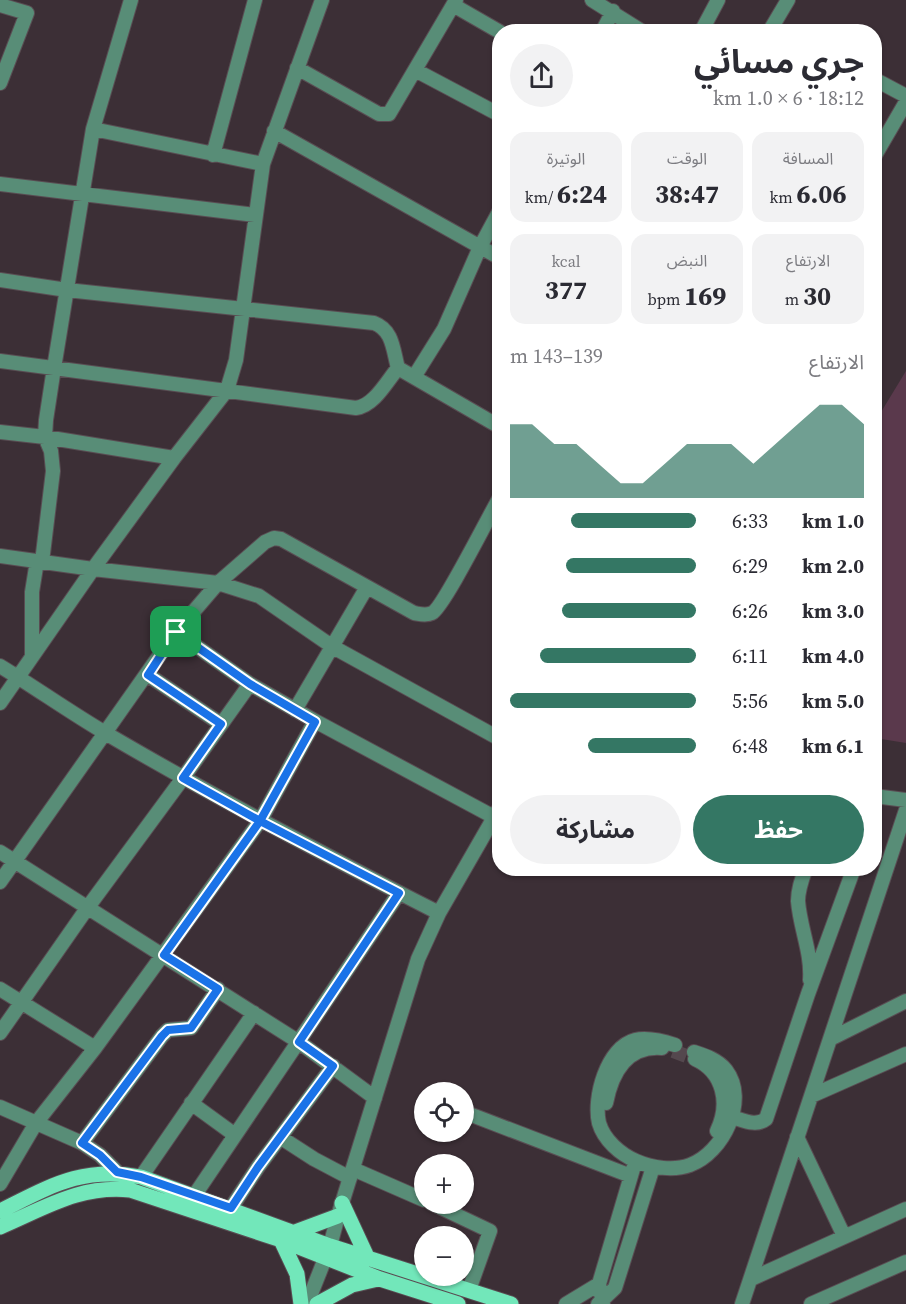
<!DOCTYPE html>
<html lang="ar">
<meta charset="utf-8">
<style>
:root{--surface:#fff;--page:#f2f2f3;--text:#2b2b33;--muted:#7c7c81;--accent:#347764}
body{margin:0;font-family:"Source Serif 4","Noto Sans Arabic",serif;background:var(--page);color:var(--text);direction:rtl;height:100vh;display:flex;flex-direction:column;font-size:22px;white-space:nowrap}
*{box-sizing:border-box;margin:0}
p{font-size:20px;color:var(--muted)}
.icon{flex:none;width:33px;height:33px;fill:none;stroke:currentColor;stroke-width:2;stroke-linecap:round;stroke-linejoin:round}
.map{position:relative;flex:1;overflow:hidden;direction:ltr}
.details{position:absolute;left:492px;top:24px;width:390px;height:852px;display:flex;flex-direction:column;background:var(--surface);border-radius:24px;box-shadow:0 2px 4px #0004;direction:rtl}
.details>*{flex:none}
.buttons{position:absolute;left:414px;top:1082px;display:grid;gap:12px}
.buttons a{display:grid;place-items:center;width:60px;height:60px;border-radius:50%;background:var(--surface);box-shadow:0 2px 4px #0004;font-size:30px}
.pin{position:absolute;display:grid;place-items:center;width:51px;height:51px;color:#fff;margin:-26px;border-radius:12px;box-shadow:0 3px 9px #0006}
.round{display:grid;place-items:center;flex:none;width:63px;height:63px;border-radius:32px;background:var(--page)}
.overview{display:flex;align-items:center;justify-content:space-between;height:102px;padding:0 18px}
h1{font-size:33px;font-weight:700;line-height:45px}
.figures{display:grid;grid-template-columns:repeat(3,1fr);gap:9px;height:102px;padding:6px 18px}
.figures div{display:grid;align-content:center;border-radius:15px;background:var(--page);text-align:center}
.figures b{font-size:26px;font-weight:700}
.figures small{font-size:16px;font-weight:400}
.figures p{font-size:16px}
.chart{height:168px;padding:12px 18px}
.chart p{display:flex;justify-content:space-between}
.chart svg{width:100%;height:108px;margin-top:6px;fill:var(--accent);opacity:.7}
.cta{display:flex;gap:12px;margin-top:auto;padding:12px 18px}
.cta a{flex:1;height:69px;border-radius:36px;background:var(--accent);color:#fff;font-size:24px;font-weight:700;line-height:69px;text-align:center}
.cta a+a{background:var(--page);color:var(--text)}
ul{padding:0 18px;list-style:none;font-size:20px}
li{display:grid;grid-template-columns:96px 72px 1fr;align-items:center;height:45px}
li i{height:15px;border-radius:8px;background:var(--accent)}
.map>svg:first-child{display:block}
</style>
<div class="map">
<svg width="906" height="1304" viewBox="0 0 906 1304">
<rect width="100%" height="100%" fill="#3c2f36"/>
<path fill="#5a394c" d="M 906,371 L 906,743 L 875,738 L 875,422 Z"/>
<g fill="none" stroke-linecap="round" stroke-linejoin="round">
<path stroke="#54484e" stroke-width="14" stroke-dasharray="14 7" stroke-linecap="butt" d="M 673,1051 L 692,1058"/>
<g stroke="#594d53" stroke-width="16">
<path id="minor" d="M 592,0 L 643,32
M 0,5 L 27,13 L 0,83
M 453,5 L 500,32
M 602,32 L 613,11
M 701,32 L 718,0
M 769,32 L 788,0
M 297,68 L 379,114 L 389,114 L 456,0
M 415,70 L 500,115
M 874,79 L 906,96
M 93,129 L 263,164
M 274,131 L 500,258
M 213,155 L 255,0
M 874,157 L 906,102
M 0,184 L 255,215
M 0,280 L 67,290 L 374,323 C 393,330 393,350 398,368 L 500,427
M 0,361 L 356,408 C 374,406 387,381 398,368
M 414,377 L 444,329 L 480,247 L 500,210
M 0,432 L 45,437 L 174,458
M 0,556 L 93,569 L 174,458 L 227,390 L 236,360 L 263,164 L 322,0
M 42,562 L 53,471 L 51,451 L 45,437 L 46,420 L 54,368 L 93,129 L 131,0
M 218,583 L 265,542 L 274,538 L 281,539 L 414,613 C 420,614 426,616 432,613 C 443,608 490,514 500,497
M 218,583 L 259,596 L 333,647 L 500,739
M 176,632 L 250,684 L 315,721 L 494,817
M 32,657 L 32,592 L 37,561
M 0,666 C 36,688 71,713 107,734 C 216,798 327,856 439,913
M 148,675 L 221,724
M 0,703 L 93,569 L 218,583 L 176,632 L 0,882
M 295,710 L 367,587
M 874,796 L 906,800
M 0,852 L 299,1042 L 375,1098
M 806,868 C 802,879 798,889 798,901 C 800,928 812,953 810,980
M 0,989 L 95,1048
M 0,1033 L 88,907 L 183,778 L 250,684
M 830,1039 L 906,1001
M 675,1045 C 663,1041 648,1037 635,1040 C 607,1047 593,1098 599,1123 C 604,1140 620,1154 636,1161 C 652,1168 674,1171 690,1165 C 723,1153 749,1100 726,1070 C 718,1060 706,1056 694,1052
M 695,1059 C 724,1072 730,1104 717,1131
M 811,1096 L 906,1054
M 191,1103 L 235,1135
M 606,1103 C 612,1072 627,1045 662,1048
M 0,1107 L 82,1143 L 100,1155 L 117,1172
M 464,1112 L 631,1176
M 732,1117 C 743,1120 756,1127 766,1119 L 808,994 L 854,868
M 280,1137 L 314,1159 L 350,1178
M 797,1137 L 844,1236
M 82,1143 L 162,1036 L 168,1030 L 191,1028 L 218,989
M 353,1169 L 424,1200
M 141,1177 L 254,1013
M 0,1184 L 36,1123 L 95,1048 L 260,821 L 315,721
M 194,1196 L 399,893
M 431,1203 L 490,1231 L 469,1290
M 231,1208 L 258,1167 L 333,1066
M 751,1279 L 906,1209
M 307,1304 L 330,1246 L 338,1216 L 418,959 L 439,913 L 500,807
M 566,1304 L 599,1284
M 598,1304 L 615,1288 L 653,1167
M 603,1304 L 599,1284 L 633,1169
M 742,1304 L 906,810
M 811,1304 L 906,1262"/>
</g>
<g stroke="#594d53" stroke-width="17">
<path id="major" d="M 342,1203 L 368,1259
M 0,1211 C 51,1186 82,1166 141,1177 L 330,1246 L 511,1304
M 0,1227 C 45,1208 79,1185 130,1190 L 281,1240 L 380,1279 L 458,1304
M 295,1232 L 338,1216
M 281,1240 L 297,1274 L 301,1304
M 317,1304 L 352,1285 L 378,1279"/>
</g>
<use href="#minor" stroke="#588d77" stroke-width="14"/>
<use href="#major" stroke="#72e7ba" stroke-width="15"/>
</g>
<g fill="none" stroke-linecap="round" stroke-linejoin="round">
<g stroke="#fff" stroke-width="12">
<path id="route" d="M 176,632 L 250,684 L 315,722 L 260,821 L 164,955 L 218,989 L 191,1028 L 168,1030 L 162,1036 L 82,1143 L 100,1155 L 117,1172 L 141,1177 L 231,1208 L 258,1167 L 333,1066 L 299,1042 L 399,893 L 260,821 L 183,778 L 221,724 L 148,675 L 176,632"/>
</g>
<use href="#route" stroke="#1a73e8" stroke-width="8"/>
</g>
</svg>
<div class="buttons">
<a><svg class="icon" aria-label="locate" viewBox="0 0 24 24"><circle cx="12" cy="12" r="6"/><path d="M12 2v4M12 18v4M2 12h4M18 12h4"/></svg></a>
<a>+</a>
<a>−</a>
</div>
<div class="pin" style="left:176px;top:632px;background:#1e9e55"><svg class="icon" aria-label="arrive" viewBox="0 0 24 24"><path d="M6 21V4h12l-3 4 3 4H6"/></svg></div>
<section class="details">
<div class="overview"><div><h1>جري مسائي</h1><p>18:12 · 6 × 1.0 km</p></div><a class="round"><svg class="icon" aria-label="share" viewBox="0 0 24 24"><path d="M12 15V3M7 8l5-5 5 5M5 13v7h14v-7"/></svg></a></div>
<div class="figures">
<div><p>المسافة</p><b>6.06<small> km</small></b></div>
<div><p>الوقت</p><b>38:47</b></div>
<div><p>الوتيرة</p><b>6:24<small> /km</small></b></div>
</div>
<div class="figures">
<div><p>الارتفاع</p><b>30<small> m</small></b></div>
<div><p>النبض</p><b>169<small> bpm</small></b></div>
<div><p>kcal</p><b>377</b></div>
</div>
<div class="chart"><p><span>الارتفاع</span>139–143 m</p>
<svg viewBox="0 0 160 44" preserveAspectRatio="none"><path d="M0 44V14L10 14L20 22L30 22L40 30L50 38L60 38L70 30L80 22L90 22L100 22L110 30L120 22L130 14L140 6L150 6L160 14V44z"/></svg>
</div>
<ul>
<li><b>1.0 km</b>6:33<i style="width:67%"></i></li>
<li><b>2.0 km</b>6:29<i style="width:70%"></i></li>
<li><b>3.0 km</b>6:26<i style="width:72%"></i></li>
<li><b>4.0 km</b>6:11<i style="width:84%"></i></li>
<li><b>5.0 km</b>5:56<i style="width:100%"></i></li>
<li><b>6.1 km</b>6:48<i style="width:58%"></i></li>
</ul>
<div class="cta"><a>حفظ</a><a>مشاركة</a></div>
</section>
</div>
